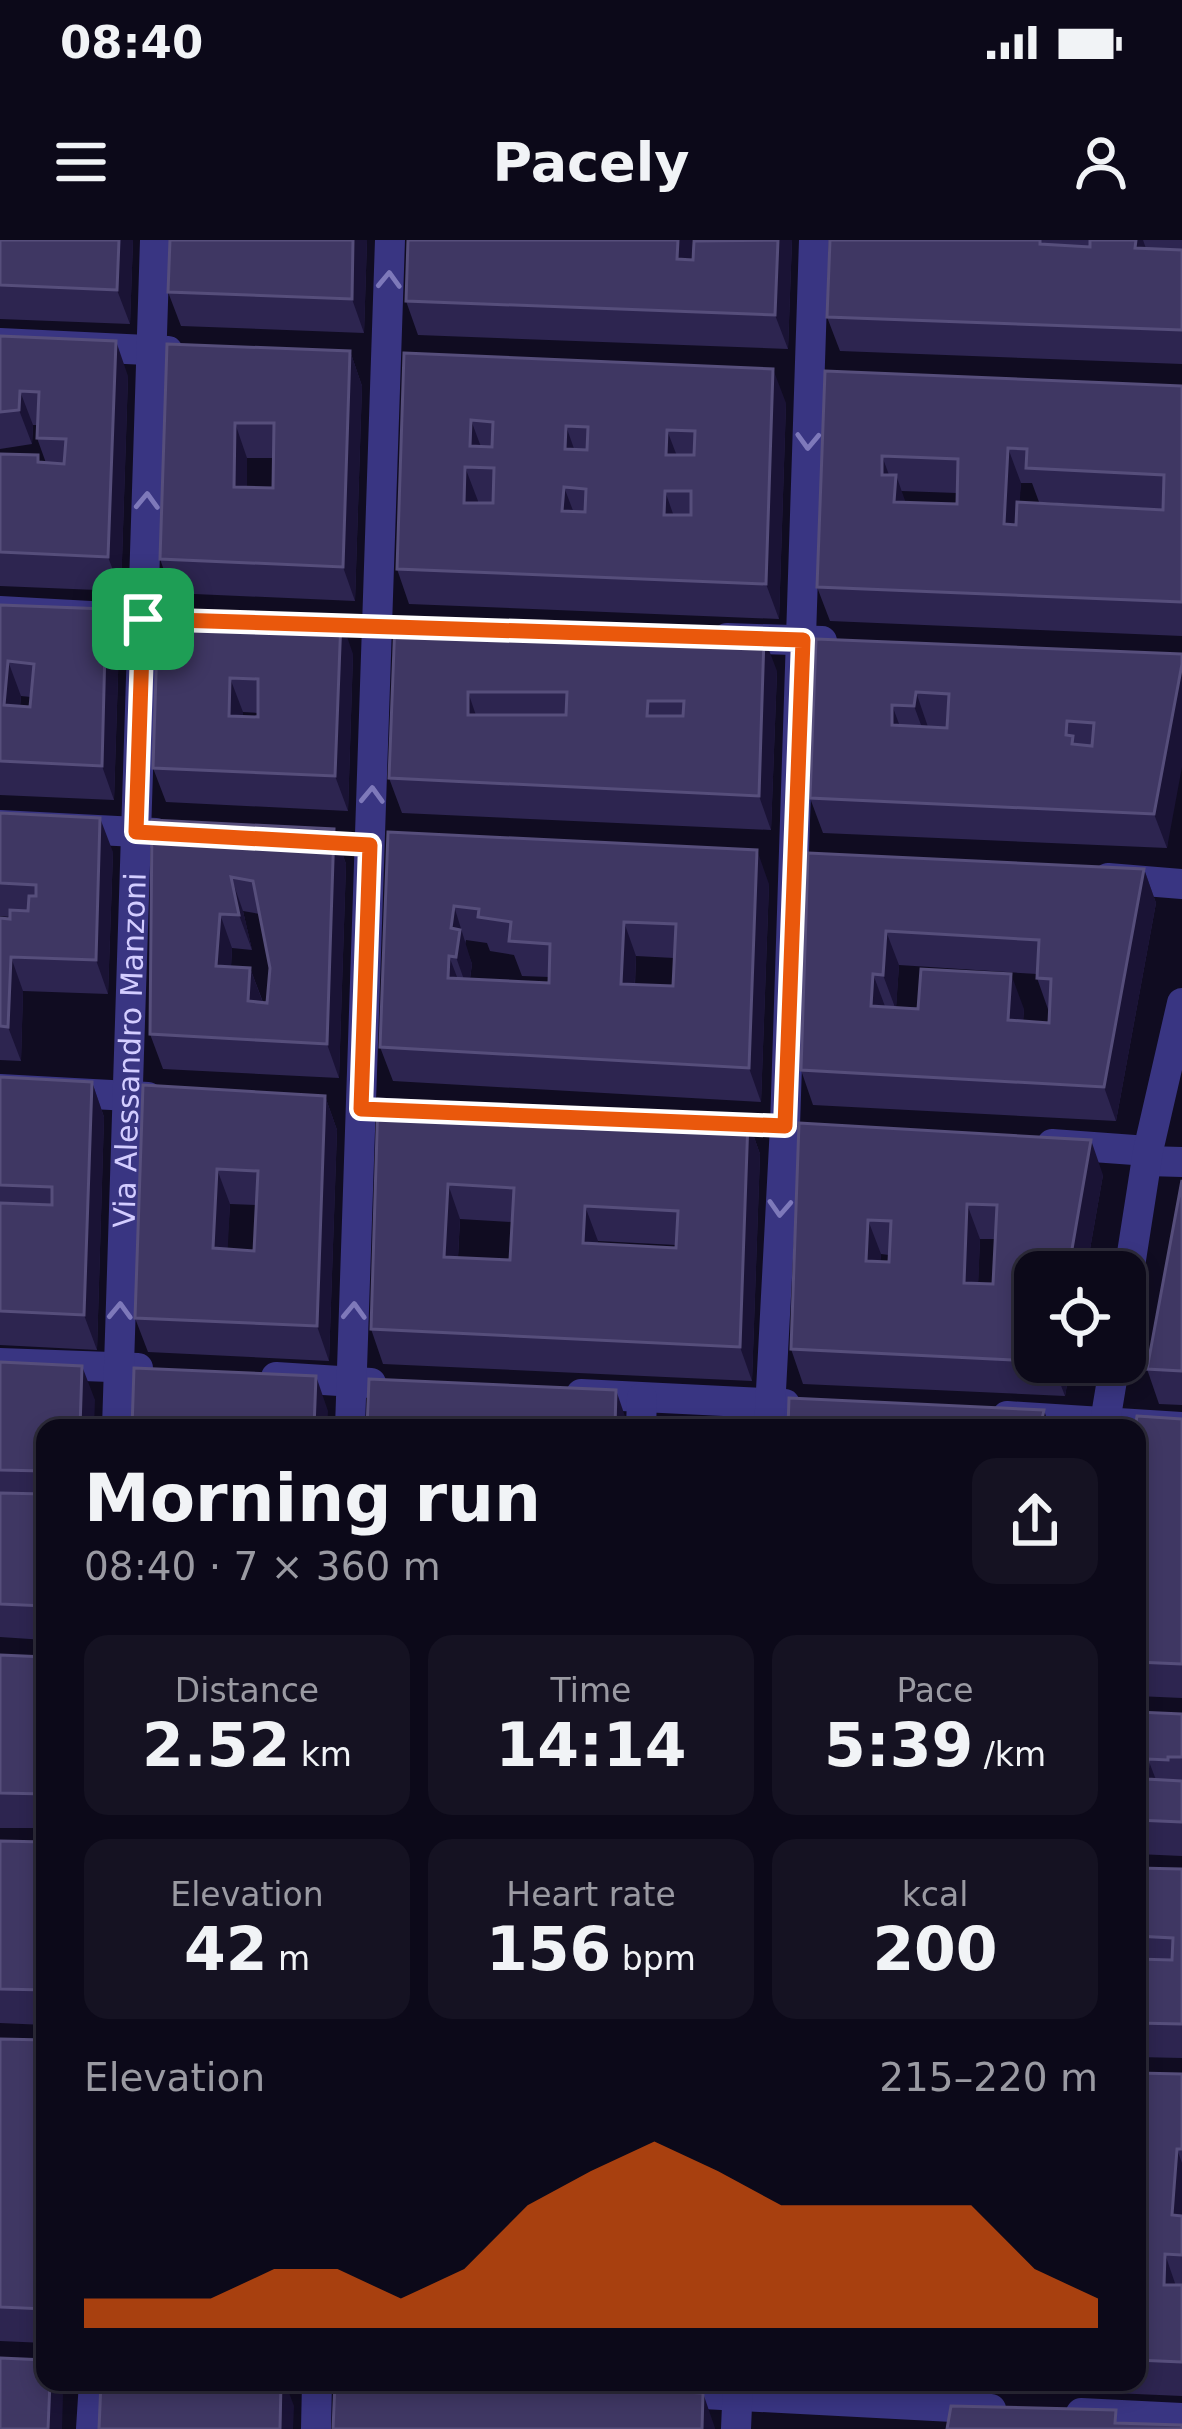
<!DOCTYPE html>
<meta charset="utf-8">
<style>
:root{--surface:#0c0919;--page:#151222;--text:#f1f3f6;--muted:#9a9aa2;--line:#2c2a38;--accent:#ea580c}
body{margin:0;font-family:"DejaVu Sans",sans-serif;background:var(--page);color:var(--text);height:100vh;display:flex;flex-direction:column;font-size:45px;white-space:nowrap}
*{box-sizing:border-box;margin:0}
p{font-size:39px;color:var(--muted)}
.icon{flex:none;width:66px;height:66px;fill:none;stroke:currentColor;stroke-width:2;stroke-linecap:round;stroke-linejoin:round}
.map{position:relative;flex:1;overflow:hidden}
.details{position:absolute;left:36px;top:1179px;width:1110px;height:972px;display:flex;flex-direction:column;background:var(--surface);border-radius:24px;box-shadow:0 6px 18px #0003,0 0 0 3px var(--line)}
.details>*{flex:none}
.buttons{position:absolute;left:1014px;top:1011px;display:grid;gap:24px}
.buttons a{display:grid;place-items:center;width:132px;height:132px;border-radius:24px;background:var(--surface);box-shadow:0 6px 18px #0003,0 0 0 3px var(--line);font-size:60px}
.pin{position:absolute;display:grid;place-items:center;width:102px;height:102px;color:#fff;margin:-51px;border-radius:24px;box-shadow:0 6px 18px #0006}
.round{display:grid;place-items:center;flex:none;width:126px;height:126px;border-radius:24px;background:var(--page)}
.head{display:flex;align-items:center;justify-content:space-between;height:204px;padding:0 48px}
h1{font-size:66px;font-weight:700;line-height:90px}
.stats{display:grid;grid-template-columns:repeat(3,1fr);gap:18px;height:204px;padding:12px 48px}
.stats div{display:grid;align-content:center;border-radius:24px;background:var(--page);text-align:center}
.stats b{font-size:60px;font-weight:700}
.stats small{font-size:33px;font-weight:400}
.stats p{font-size:33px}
.chart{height:336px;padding:24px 48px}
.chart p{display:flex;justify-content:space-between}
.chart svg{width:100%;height:216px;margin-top:12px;fill:var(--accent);opacity:.7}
.status{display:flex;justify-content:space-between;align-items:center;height:84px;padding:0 60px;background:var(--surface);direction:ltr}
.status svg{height:33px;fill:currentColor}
header{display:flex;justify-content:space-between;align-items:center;height:156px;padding:0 48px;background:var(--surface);font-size:54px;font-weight:700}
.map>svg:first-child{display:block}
</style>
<div class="status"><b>08:40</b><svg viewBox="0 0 49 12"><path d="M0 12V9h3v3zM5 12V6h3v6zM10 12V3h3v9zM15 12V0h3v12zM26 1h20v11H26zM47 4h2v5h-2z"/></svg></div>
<header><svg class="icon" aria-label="menu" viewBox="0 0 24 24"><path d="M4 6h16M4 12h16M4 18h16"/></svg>Pacely<svg class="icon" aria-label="person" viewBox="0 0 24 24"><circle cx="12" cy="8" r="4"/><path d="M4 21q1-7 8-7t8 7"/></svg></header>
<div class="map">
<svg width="1182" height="2189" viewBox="0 0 1182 2189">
<rect width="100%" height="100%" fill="#100c21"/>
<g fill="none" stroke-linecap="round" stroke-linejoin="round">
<g stroke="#393582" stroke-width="30">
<path d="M 0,103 L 168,111"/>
<path d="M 0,371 L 163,380"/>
<path d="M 727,398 L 822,401"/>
<path d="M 0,585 L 156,593"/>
<path d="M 1108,638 L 1182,644"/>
<path d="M 0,849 L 148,857"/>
<path d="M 1052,904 L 1148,911"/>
<path d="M 1147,921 L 1182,922"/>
<path d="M 1125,1058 L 1148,911 L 1182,763"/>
<path d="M 0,1123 L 138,1128"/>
<path d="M 276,1137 L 371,1143"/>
<path d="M 581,1154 L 785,1164"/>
<path d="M 1007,1176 L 1182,1187"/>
<path id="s1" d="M 117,1188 L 155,0"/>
<path d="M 350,1188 L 390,0"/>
<path d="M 641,1188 L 642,1158"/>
<path d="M 769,1188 L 785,886 L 814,0"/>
<path d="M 1104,1188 L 1115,1122"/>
<path d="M 475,2142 L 991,2169"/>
<path d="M 1081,2173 L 1182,2178"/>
<path d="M 91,2189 L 94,2142"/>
<path d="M 316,2189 L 317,2142"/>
<path d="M 736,2189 L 738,2142"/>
</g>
</g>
<path fill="#2d2550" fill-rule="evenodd" d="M 0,0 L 133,0 L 130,84 L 0,79 Z
M 170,0 L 367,0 L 364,93 L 181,86 L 168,52 Z
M 692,0 L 691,20 L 693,20 L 720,0 L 792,0 L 788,109 L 418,95 L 406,61 Z
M 991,0 L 1182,0 L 1182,124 L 840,111 L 827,77 Z
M 0,96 L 128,136 L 121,351 L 0,346 L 0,214 L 46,223 L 37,198 L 38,185 L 33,185 L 32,204 L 0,209 Z
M 167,104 L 350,111 L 362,146 L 355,361 L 172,353 L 160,319 ZM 247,218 L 273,218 L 273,248 L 247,248 Z
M 404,113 L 786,163 L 779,379 L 409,364 L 397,329 Z
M 825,131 L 1182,146 L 1182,396 L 830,381 L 817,347 ZM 1021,243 L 1032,243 L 1039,262 L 1163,269 L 1019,262 ZM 901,251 L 957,253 L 957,264 L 905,262 Z
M 0,365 L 119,404 L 114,560 L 0,555 ZM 21,456 L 31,457 L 30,467 L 20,466 Z
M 158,371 L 353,414 L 348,571 L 166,562 L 153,528 ZM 243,472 L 258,473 L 258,477 L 243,477 Z
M 395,381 L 777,431 L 771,590 L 402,573 L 389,538 Z
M 816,399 L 1182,414 L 1167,608 L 823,593 L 810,558 Z
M 0,573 L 113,612 L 108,754 L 23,751 L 21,821 L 0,820 L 0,678 L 10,679 L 10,677 L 0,676 Z
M 152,580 L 334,589 L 346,624 L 339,838 L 163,829 L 150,794 ZM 243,671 L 260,674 L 270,728 L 267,763 L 263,762 L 250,728 L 231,727 L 232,708 L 252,710 Z
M 388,592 L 769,644 L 761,862 L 393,841 L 380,807 ZM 466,700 L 487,703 L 490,711 L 514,715 L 522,736 L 549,737 L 549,743 L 470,739 L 472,724 L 465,705 ZM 636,716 L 674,718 L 673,746 L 635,745 Z
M 808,613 L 1144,629 L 1156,663 L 1116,881 L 813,865 L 801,830 ZM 899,725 L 1037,734 L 1037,738 L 1049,772 L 1049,783 L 1023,781 L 1024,769 L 896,767 Z
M 0,837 L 92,842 L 104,877 L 97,1110 L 0,1105 Z
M 143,845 L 325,856 L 337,890 L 329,1121 L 148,1112 L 135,1078 ZM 230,964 L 257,965 L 254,1011 L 227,1009 Z
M 378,859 L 748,880 L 760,914 L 752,1141 L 383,1124 L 371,1089 ZM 460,979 L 512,982 L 510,1020 L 458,1018 ZM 598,1001 L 676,1005 L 676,1008 L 597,1004 Z
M 799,883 L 1103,935 L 1086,1032 L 1035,1032 L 1035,1122 L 1071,1122 L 1065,1156 L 803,1144 L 791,1109 ZM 980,999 L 995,999 L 993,1044 L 978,1043 ZM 881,1014 L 889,1015 L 889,1022 L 880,1022 Z
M 1182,940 L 1182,1165 L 1159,1164 L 1147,1129 Z
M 0,1122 L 95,1160 L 45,1188 L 45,1400 L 0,1397 Z
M 1182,1179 L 1182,1458 L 1137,1456 L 1137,1188 Z
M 0,1415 L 45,1417 L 45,1588 L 0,1588 Z
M 1137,1472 L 1182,1474 L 1182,1616 L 1137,1614 Z
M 0,1601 L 45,1602 L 45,1785 L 0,1783 Z
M 1137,1628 L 1182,1629 L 1182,1818 L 1137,1817 Z
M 0,1799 L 45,1800 L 45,2103 L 0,2101 Z
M 1137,1833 L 1182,1834 L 1182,2156 L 974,2147 L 972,2142 L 1137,2142 Z"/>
<path fill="#1a1335" d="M 119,0 L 133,0 L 130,84 L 117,50 Z
M 353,0 L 367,0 L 364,93 L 352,59 Z
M 678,0 L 692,0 L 690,54 L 677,19 Z
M 778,0 L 792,0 L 788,109 L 775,75 Z
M 1136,0 L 1143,0 L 1149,17 L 1135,8 Z
M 116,101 L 128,136 L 121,351 L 108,317 Z
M 350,111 L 362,146 L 355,361 L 343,327 Z
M 773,129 L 786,163 L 779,379 L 766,344 Z
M 20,151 L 33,185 L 32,204 L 19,170 Z
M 471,180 L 484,215 L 470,206 Z
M 235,183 L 247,218 L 247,282 L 234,247 Z
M 566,186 L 578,220 L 565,209 Z
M 667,190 L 680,224 L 666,215 Z
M 1008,208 L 1021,243 L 1016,319 L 1004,284 Z
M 882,216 L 895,251 L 896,235 L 908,269 L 907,296 L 882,235 Z
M 465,227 L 478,261 L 477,297 L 464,263 Z
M 564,247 L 577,281 L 562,271 Z
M 665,251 L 677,285 L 664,275 Z
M 106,369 L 119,404 L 114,560 L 102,526 Z
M 341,379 L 353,414 L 348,571 L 335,536 Z
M 764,397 L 777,431 L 771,590 L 759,556 Z
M 8,421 L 21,456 L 17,499 L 4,465 Z
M 1182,424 L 1182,527 L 1167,608 L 1154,574 Z
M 230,438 L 243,472 L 242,511 L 229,476 Z
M 468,452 L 480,487 L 468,475 Z
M 916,452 L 928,487 L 927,501 L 914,466 Z
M 892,465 L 905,500 L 892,485 Z
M 100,578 L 113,612 L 108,754 L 96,720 Z
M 334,589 L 346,624 L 339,838 L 327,804 Z
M 757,610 L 769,644 L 761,862 L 749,828 Z
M 1144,629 L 1156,663 L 1116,881 L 1104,847 Z
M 231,637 L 243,671 L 252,710 L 239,675 Z
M 454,666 L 472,724 L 468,751 L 456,717 L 451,688 Z
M 220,674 L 232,708 L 229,760 L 216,726 Z
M 624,682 L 636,716 L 633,778 L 621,744 Z
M 886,691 L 899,725 L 896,770 L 883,735 Z
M 449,716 L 462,750 L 448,738 Z
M 11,717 L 23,751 L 21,821 L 8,787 Z
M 250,728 L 263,763 L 248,761 Z
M 873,734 L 886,769 L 871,766 Z
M 1011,734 L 1024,769 L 1021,815 L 1008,780 Z
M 92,842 L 104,877 L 97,1110 L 84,1075 Z
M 325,856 L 337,890 L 329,1121 L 317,1086 Z
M 748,880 L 760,914 L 752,1141 L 740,1107 Z
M 1091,900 L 1103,935 L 1086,1032 L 1068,1032 Z
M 217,929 L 230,964 L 226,1043 L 213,1008 Z
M 448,944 L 460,979 L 456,1051 L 444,1017 Z
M 967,964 L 980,999 L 977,1077 L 964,1043 Z
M 585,966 L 598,1001 L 596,1038 L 583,1003 Z
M 868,980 L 881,1014 L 878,1056 L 866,1021 Z
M 1052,1122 L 1071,1122 L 1065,1156 Z
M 82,1126 L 95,1160 L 94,1188 L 80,1188 Z
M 316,1136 L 328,1171 L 327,1188 L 314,1188 Z
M 616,1150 L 628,1185 L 628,1188 L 615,1188 Z
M 1044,1170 L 1050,1188 L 1040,1188 Z
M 1148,1519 L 1161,1553 L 1147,1539 Z
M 1177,1909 L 1182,1923 L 1182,2003 L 1172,1975 Z
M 1165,2014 L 1177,2049 L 1164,2045 Z
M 50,2142 L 58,2142 L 63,2155 L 62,2189 L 48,2189 Z
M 281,2142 L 285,2142 L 294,2166 L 293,2189 L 280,2189 Z
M 703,2153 L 715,2188 L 715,2189 L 702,2189 Z"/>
<path fill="#3f3763" stroke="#564e7b" stroke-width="3" fill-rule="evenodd" d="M 0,0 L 119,0 L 117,50 L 0,45 Z
M 170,0 L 353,0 L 352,59 L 168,52 Z
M 408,0 L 678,0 L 677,19 L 693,20 L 694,1 L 778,0 L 775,75 L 406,61 Z
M 830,0 L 1040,0 L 1040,4 L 1090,7 L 1090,0 L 1136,0 L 1135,8 L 1182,10 L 1182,90 L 827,77 Z
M 0,96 L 116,101 L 108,317 L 0,312 L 0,214 L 38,215 L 38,222 L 64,224 L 66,199 L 37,198 L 39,152 L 20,151 L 19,170 L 0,172 Z
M 167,104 L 350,111 L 343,327 L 160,319 ZM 235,183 L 274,183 L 273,248 L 234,247 Z
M 404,113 L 773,129 L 766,344 L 397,329 ZM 471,180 L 493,182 L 492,207 L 470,206 ZM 566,186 L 588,187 L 587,210 L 565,209 ZM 667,190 L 695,191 L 694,215 L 666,215 ZM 465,227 L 494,228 L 493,263 L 464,263 ZM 564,247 L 586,249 L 585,272 L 562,271 ZM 665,251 L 691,251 L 691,275 L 664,275 Z
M 825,131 L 1182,146 L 1182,362 L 817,347 ZM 1008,208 L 1027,209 L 1026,228 L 1164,235 L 1163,270 L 1017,262 L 1016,285 L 1004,284 ZM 882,216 L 958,219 L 957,264 L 894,262 L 896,235 L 882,235 Z
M 0,365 L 106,369 L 102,526 L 0,521 ZM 8,421 L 34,424 L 30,467 L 4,465 Z
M 158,371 L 341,379 L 335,536 L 153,528 ZM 230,438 L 258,439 L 258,477 L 229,476 Z
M 395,381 L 764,397 L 759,556 L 389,538 ZM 468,452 L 567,452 L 566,475 L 468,475 ZM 648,461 L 684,461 L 683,476 L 647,476 Z
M 816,399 L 1182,414 L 1182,424 L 1154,574 L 810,558 ZM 916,452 L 949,454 L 947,488 L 892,485 L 892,465 L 914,466 ZM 1067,481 L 1094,483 L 1092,506 L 1072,504 L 1073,496 L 1066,495 Z
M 0,573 L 100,578 L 96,720 L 11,717 L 8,787 L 0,786 L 0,678 L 10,679 L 10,670 L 28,671 L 29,656 L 36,656 L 36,645 L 0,643 Z
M 152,580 L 334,589 L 327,804 L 150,794 ZM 231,637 L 253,641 L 270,728 L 267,763 L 248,761 L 250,728 L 216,726 L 220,674 L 239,675 Z
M 388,592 L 757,610 L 749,828 L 380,807 ZM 454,666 L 479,669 L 478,677 L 511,682 L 509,701 L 550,704 L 549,743 L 448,738 L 449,716 L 456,717 L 460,690 L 451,688 ZM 624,682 L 676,684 L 673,746 L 621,744 Z
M 808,613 L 1144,629 L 1104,847 L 801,830 ZM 886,691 L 1039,700 L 1037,738 L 1051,739 L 1049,783 L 1008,780 L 1011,734 L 921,729 L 918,769 L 871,766 L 873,734 L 883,735 Z
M 0,837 L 92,842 L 84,1075 L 0,1071 L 0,963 L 52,965 L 52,947 L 0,945 Z
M 143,845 L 325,856 L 317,1086 L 135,1078 ZM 217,929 L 258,931 L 254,1011 L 213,1008 Z
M 378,859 L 748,880 L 740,1107 L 371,1089 ZM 448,944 L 514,948 L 510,1020 L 444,1017 ZM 585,966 L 678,971 L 676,1008 L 583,1003 Z
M 799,883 L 1091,900 L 1068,1032 L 1035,1032 L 1035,1121 L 791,1109 ZM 967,964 L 997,965 L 993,1044 L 964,1043 ZM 868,980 L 891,981 L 889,1022 L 866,1021 Z
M 1182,940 L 1182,1131 L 1147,1129 Z
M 0,1122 L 82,1126 L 80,1188 L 45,1188 L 45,1366 L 0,1364 L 0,1253 L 44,1254 L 44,1231 L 0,1230 Z
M 134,1128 L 316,1136 L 314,1188 L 132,1188 Z
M 369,1139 L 616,1150 L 615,1188 L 367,1188 Z
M 789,1158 L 1044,1170 L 1040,1188 L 788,1188 Z
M 1137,1176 L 1182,1179 L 1182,1424 L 1137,1422 L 1137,1188 L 1135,1188 Z
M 680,1181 L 702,1182 L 702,1188 L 680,1188 Z
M 0,1415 L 45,1417 L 45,1554 L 0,1553 Z
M 1137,1472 L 1182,1474 L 1182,1517 L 1168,1517 L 1168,1520 L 1148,1519 L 1147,1539 L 1182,1541 L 1182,1582 L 1137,1580 Z
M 0,1601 L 45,1602 L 45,1750 L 0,1749 Z
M 1137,1628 L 1182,1629 L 1182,1784 L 1137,1783 L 1137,1719 L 1172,1720 L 1173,1698 L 1137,1696 Z
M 0,1799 L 45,1800 L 45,2069 L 0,2067 Z
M 1137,1833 L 1182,1834 L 1182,1909 L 1177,1909 L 1172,1975 L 1182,1976 L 1182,2015 L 1165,2014 L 1164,2045 L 1182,2045 L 1182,2122 L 1137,2120 Z
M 0,2118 L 45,2120 L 45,2142 L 50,2142 L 48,2189 L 0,2189 Z
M 101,2142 L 281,2142 L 280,2189 L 99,2189 Z
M 335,2142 L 482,2142 L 703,2153 L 702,2189 L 333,2189 Z
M 951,2166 L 1116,2170 L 1115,2183 L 1182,2185 L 1182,2189 L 947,2189 Z"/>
<defs><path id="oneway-chevron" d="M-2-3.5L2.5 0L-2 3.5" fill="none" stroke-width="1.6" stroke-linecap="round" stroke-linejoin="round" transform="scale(3)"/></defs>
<g stroke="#7e79ba">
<use href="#oneway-chevron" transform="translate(389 40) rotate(-88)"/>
<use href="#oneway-chevron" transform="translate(808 201) rotate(92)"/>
<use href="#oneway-chevron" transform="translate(147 261) rotate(-88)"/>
<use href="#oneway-chevron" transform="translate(372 555) rotate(-88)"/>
<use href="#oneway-chevron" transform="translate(780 968) rotate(93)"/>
<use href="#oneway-chevron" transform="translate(120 1071) rotate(-88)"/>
<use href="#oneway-chevron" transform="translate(354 1071) rotate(-88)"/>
</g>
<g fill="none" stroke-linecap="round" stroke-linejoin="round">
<g stroke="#fff" stroke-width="24">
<path id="route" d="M 143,379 L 803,400 L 785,886 L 361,869 L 370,605 L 136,592 Z"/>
</g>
<use href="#route" stroke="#ea580c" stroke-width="15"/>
</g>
<g text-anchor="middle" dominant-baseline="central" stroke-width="10" stroke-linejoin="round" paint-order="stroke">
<g font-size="30" fill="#d3cdff" stroke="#100c21">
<text stroke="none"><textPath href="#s1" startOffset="378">Via Alessandro Manzoni</textPath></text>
</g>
</g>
</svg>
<div class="buttons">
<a><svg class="icon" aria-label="locate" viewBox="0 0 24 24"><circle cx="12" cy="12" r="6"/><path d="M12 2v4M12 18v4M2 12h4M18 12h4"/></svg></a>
</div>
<div class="pin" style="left:143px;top:379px;background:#1e9e55"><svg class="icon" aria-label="arrive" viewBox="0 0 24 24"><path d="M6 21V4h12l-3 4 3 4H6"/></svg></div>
<section class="details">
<div class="head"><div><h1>Morning run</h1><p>08:40 · 7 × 360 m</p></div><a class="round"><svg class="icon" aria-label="share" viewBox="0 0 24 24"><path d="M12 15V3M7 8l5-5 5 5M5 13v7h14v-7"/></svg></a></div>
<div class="stats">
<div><p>Distance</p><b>2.52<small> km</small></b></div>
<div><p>Time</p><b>14:14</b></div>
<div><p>Pace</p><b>5:39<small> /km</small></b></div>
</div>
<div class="stats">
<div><p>Elevation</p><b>42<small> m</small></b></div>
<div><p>Heart rate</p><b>156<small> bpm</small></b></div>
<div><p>kcal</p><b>200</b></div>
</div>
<div class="chart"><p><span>Elevation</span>215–220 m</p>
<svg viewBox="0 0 160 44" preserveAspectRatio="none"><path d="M0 44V38L10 38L20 38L30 32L40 32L50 38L60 32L70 19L80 12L90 6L100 12L110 19L120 19L130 19L140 19L150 32L160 38V44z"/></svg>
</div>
</section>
</div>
